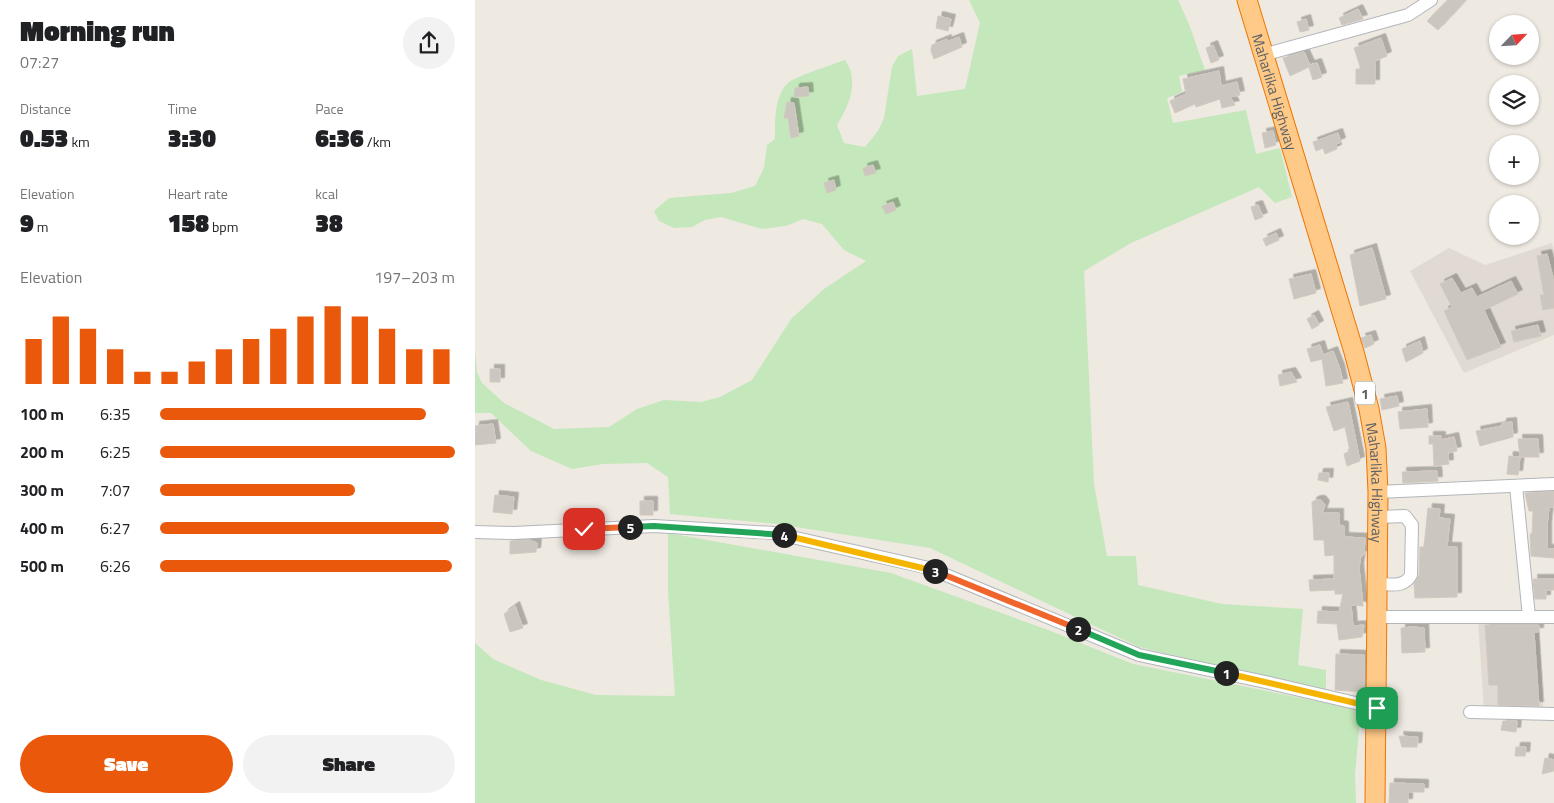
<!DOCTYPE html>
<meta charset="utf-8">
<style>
:root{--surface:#fff;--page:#f2f2f2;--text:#202124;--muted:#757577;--accent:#ea580c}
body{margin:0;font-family:"Titillium Web",sans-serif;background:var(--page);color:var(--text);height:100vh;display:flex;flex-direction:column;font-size:19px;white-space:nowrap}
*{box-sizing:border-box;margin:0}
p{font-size:16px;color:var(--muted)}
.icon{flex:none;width:28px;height:28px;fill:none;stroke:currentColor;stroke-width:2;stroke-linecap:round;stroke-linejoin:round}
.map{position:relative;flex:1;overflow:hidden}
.side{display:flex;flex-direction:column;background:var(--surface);width:475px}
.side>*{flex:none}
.needle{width:32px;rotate:65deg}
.tools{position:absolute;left:1014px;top:15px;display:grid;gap:10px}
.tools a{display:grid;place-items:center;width:50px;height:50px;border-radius:50%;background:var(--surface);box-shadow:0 1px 4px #0004;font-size:25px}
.pin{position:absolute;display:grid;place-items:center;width:42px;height:42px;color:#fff;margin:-21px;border-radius:10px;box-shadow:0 2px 8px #0006}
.km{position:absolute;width:25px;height:25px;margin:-12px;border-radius:50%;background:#222;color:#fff;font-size:14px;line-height:25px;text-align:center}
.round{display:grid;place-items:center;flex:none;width:52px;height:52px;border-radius:26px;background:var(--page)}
.headline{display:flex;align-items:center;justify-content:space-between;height:85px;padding:0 20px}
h1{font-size:28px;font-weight:800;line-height:38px}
.metrics{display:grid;grid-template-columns:repeat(3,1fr);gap:8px;height:85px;padding:5px 20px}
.metrics div{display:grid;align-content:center}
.metrics b{font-size:25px;font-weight:800}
.metrics small{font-size:14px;font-weight:400}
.metrics p{font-size:14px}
.chart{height:140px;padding:10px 20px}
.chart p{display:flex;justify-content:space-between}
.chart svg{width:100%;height:90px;margin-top:5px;stroke:var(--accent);stroke-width:6}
.cta{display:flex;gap:10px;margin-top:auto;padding:10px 20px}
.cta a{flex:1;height:58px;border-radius:30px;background:var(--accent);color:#fff;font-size:20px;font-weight:800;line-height:58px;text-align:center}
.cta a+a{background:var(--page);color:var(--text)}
ul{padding:0 20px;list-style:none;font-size:16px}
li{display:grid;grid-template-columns:80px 60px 1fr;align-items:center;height:38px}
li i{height:12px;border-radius:6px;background:var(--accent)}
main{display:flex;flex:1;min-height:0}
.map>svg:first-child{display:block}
</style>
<main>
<section class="side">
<div class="headline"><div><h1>Morning run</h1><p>07:27</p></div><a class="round"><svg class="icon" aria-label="share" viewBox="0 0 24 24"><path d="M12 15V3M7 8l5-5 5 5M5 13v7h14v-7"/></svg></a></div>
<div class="metrics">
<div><p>Distance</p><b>0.53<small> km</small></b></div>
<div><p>Time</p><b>3:30</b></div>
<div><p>Pace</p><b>6:36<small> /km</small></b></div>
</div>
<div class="metrics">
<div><p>Elevation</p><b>9<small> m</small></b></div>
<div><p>Heart rate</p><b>158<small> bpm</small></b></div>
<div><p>kcal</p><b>38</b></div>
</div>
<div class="chart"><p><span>Elevation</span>197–203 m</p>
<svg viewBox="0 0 160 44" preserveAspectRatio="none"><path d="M5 44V22M15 44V11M25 44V17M35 44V27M45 44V38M55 44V38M65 44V33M75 44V27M85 44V22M95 44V17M105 44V11M115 44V6M125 44V11M135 44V17M145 44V27M155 44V27"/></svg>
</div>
<ul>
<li><b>100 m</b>6:35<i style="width:90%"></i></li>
<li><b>200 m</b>6:25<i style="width:100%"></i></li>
<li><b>300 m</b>7:07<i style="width:66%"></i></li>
<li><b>400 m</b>6:27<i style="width:98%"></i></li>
<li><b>500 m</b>6:26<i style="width:99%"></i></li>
</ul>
<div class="cta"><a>Save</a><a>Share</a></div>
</section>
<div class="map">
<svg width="1079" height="803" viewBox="0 0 1079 803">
<defs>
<filter id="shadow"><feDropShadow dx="4.5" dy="-4.5" stdDeviation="0" flood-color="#0004"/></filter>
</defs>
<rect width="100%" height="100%" fill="#eee9e1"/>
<path fill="#e0dad2" d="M 1077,243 L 1079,250 L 1079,335 L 989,373 L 935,271 L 974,248 L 1010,265 Z
M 1003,620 L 1064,620 L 1068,709 L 1009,711 Z"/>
<path fill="#c4e8bb" d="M 494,0 L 703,0 L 714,24 L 730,70 L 704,76 L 707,92 L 692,98 L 698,123 L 771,110 L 781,154 L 805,148 L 817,197 L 800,203 L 784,187 L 656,243 L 609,271 L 619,484 L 632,556 L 661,556 L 663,585 L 747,604 L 828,609 L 823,665 L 851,670 L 851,692 L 664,647 L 455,548 L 302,524 L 195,514 L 193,477 L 172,463 L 128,464 L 97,469 L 56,451 L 16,413 L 0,413 L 0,350 L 2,372 L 7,383 L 29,403 L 79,429 L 134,427 L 162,409 L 189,400 L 226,402 L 245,397 L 277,380 L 316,319 L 349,289 L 391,261 L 369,250 L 347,224 L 328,219 L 311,226 L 287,229 L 246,217 L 230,220 L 217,227 L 199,228 L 184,221 L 179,211 L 194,198 L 256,193 L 280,186 L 289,168 L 292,145 L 300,139 C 300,122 299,96 313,83 C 319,77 354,66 364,62 L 370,60 C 385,82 374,105 362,125 L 369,143 L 390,147 L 403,131 L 409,118 L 417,67 L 423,56 L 437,49 L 442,96 L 490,89 L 505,23 Z
M 193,533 L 416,573 L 573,630 L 658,664 L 886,710 L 880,774 L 881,803 L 0,803 L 0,643 L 18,659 L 66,680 L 121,695 L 200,696 L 193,592 Z"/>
<path fill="#cbc6c0" stroke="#d3c9bf" filter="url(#shadow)" d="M 973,0 L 991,0 L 963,30 L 952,21 Z
M 883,9 L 888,19 L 867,25 L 864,18 Z
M 463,16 L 476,19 L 473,31 L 461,28 Z
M 831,19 L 834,30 L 825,32 L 822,22 Z
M 484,37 L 487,47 L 459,59 L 456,51 L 457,45 L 472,39 L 471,42 Z
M 906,38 L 912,56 L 900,61 L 900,84 L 881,84 L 881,69 L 886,69 L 879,48 Z
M 738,45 L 744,60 L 736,63 L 731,48 Z
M 829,52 L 835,65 L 842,63 L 847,77 L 838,80 L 834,67 L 815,76 L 808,58 Z
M 744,71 L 746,86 L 762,82 L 765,95 L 755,97 L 760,105 L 747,108 L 745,99 L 721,107 L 720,104 L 700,113 L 695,101 L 711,94 L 708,79 Z
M 333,87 L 334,96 L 319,97 L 320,88 Z
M 312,102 L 319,103 L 324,136 L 316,138 L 313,118 L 309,118 Z
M 798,131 L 801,145 L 790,148 L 787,133 Z
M 863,133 L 866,142 L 861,144 L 862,149 L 850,154 L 848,148 L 841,151 L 838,142 Z
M 398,165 L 401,173 L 390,176 L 388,168 Z
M 359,180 L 361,190 L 352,193 L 349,183 Z
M 418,202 L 421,210 L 411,214 L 407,206 Z
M 783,205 L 788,217 L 780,220 L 776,207 Z
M 801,233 L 804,240 L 791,246 L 788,239 Z
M 897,248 L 911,299 L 885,306 L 875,255 Z
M 1072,254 L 1079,281 L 1079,308 L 1068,310 L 1065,295 L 1069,295 L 1062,256 Z
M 836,274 L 841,293 L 819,299 L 814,279 Z
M 977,278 L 986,293 L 997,288 L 1002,297 L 1036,281 L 1043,294 L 1009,310 L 1026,347 L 992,360 L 969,311 L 977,307 L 965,284 Z
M 839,315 L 844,325 L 837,329 L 832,319 Z
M 1063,325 L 1066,336 L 1039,342 L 1036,331 Z
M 896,335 L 899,344 L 890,348 L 886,338 Z
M 945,341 L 948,353 L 931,362 L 927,349 Z
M 845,345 L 848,355 L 858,351 L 865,369 L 868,383 L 851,386 L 847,359 L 836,362 L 832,349 Z
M 15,369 L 25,369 L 25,382 L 15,382 Z
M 816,372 L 822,382 L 805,386 L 803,375 Z
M 922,396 L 924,406 L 907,410 L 905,399 Z
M 873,402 L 885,461 L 872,466 L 869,454 L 875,451 L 870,427 L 859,431 L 851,407 Z
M 952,409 L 953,427 L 925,429 L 923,412 Z
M 1037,422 L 1038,437 L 1005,446 L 1001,431 L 1027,426 L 1027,423 Z
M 18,424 L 21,443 L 0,445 L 0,426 Z
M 954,436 L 966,436 L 966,440 L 979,437 L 982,451 L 973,453 L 974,464 L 959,466 L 958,444 L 954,444 Z
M 1043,439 L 1063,439 L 1064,457 L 1045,457 Z
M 1034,456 L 1045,457 L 1043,475 L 1032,474 Z
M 962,471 L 963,481 L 928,483 L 927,472 Z
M 844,473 L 854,473 L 853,482 L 843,480 Z
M 1079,492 L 1079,507 L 1074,507 L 1072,526 L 1072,549 L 1079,549 L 1079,558 L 1056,556 L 1055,534 L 1057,534 L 1058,511 L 1054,511 L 1050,493 Z
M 20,495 L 39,497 L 37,514 L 18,512 Z
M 841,500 L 846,500 L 850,505 L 847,513 L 864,513 L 864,525 L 869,526 L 869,537 L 890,538 L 889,555 L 886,555 L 884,568 L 888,606 L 876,605 L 878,626 L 889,625 L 887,637 L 864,640 L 862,624 L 842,623 L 843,611 L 864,612 L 868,594 L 860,594 L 860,590 L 835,591 L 834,580 L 859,579 L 859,555 L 850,556 L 849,540 L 839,540 L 837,502 Z
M 165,501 L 178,501 L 178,515 L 165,515 Z
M 953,508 L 965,509 L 964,518 L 975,519 L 972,547 L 982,547 L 982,597 L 940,598 L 939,584 L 944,575 L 945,547 L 949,547 Z
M 54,540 L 62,543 L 61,552 L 35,554 L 35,541 Z
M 1058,579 L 1079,579 L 1079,590 L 1071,590 L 1071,599 L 1060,599 Z
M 40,606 L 48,628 L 35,632 L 29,614 Z
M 1010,625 L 1064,625 L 1064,632 L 1059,632 L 1064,706 L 1023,705 L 1023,685 L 1014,685 Z
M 938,627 L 949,628 L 950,652 L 927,653 L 926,628 Z
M 861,654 L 889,655 L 889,692 L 860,690 Z
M 1028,721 L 1042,721 L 1041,732 L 1026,730 Z
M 924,736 L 943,737 L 942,747 L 927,747 Z
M 1041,747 L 1051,747 L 1050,756 L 1040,756 Z
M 1070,758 L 1079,760 L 1079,771 L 1067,774 Z
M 915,783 L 949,784 L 949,792 L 933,792 L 933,803 L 914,803 Z"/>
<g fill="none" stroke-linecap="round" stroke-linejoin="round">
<g stroke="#b2b6ba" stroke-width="14">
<path id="minor" d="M 788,55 L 933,15 L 956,0
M 1041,486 L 1054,617
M 903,492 L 1079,484
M 0,532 L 39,533 L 179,526 L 299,533 L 454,568 L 664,655 L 795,683 L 902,708
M 903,584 C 916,584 929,588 936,575 L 937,525 L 930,516 L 904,517
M 903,617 L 1079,617
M 995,712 L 1079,714"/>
</g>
<g stroke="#ef7500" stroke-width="21">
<g id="highway">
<path id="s1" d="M 772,0 L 879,352 L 894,409 L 901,448 L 903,492 L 900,803"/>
</g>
</g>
<use href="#minor" stroke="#fff" stroke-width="12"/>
<use href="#highway" stroke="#ffc987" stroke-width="19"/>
</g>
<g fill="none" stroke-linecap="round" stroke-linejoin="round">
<g stroke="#fff" stroke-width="10">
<path id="split-1" d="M 751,673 L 902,708"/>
</g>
<g stroke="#fff" stroke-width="10">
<path id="split-2" d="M 603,629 L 664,655 L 751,673"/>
</g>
<g stroke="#fff" stroke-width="10">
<path id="split-3" d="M 460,571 L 603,629"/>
</g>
<g stroke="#fff" stroke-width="10">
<path id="split-4" d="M 309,535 L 460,571"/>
</g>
<g stroke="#fff" stroke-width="10">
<path id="split-5" d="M 155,527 L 179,526 L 309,535"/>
</g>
<g stroke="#fff" stroke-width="10">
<path id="split-6" d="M 109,529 L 155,527"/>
</g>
<use href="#split-1" stroke="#f5b400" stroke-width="6"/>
<use href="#split-2" stroke="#22a559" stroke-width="6"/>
<use href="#split-3" stroke="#f0652b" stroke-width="6"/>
<use href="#split-4" stroke="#f5b400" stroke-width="6"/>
<use href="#split-5" stroke="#22a559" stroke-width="6"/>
<use href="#split-6" stroke="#f0652b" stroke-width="6"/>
</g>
<g text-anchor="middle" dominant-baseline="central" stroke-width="4" stroke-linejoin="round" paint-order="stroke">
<rect fill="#fff" stroke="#8c9092" stroke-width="1" x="880" y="381.5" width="20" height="23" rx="4"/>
<g font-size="14" font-weight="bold" fill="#5a6064">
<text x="890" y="393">1</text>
</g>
<g font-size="15" fill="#5a6064" stroke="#fff">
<text stroke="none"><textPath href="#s1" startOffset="96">Maharlika Highway</textPath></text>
<text stroke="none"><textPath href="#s1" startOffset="501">Maharlika Highway</textPath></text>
</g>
</g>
</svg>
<div class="tools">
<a><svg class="needle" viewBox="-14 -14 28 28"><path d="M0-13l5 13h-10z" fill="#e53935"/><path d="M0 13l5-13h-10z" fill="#757577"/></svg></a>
<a><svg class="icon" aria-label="layers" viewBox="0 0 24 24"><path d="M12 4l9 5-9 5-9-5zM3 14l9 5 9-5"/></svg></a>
<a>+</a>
<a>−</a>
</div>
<div class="pin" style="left:902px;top:708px;background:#1e9e55"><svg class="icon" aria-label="arrive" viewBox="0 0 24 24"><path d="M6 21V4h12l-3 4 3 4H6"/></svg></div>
<div class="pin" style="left:109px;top:529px;background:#d93025"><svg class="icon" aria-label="check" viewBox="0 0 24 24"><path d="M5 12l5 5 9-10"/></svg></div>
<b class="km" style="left:751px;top:673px">1</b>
<b class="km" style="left:603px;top:629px">2</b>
<b class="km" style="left:460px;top:571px">3</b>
<b class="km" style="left:309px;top:535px">4</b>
<b class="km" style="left:155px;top:527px">5</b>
</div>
</main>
